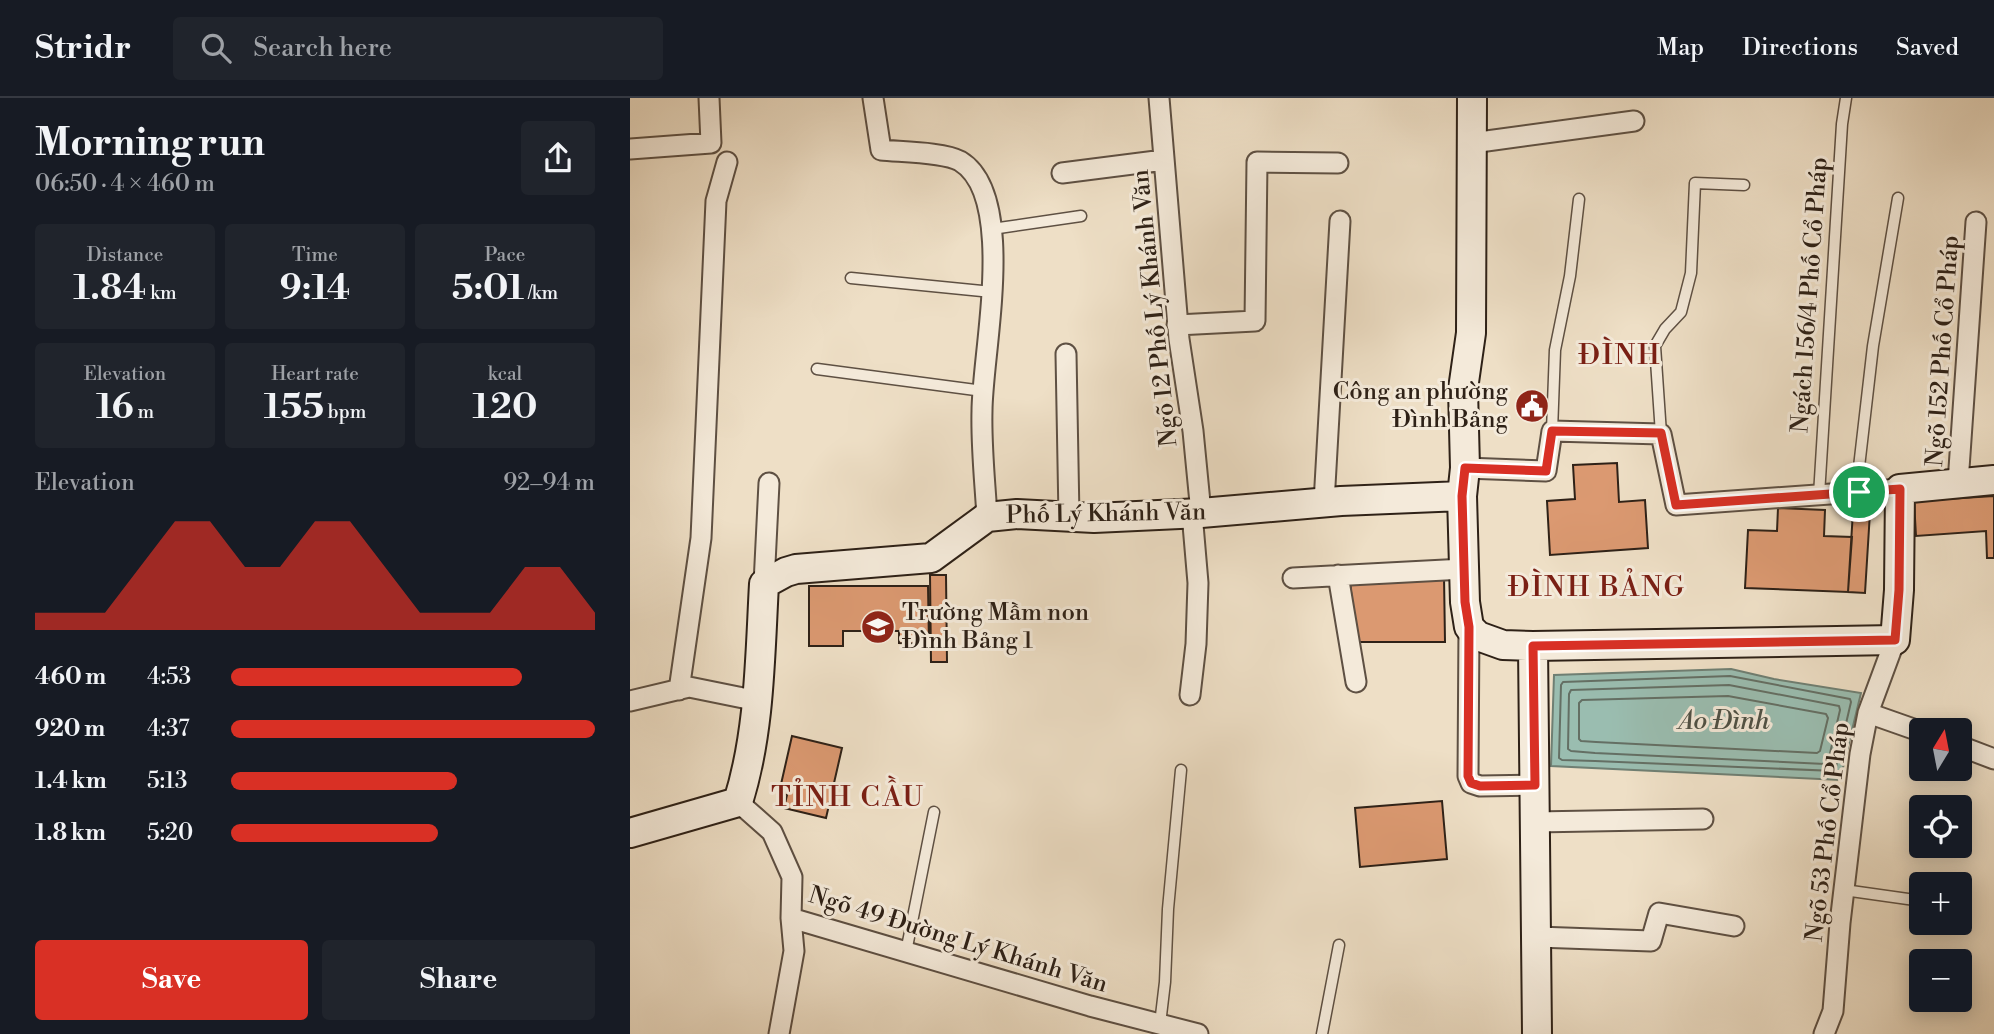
<!DOCTYPE html>
<meta charset="utf-8">
<style>
:root{--surface:#171b24;--page:#20242c;--text:#f1f3f6;--muted:#9ea1a6;--line:#363941;--accent:#d93025}
body{margin:0;font-family:"Libre Bodoni",serif;background:var(--page);color:var(--text);height:100vh;display:flex;flex-direction:column;font-size:26px;white-space:nowrap}
*{box-sizing:border-box;margin:0}
p{font-size:23px;color:var(--muted)}
.icon{flex:none;width:38px;height:38px;fill:none;stroke:currentColor;stroke-width:2;stroke-linecap:round;stroke-linejoin:round}
.map{position:relative;flex:1;overflow:hidden}
.sheet{display:flex;flex-direction:column;background:var(--surface);width:630px}
.sheet>*{flex:none}
.needle{width:46px;rotate:10deg}
.buttons{position:absolute;left:1279px;top:620px;display:grid;gap:14px}
.buttons a{display:grid;place-items:center;width:63px;height:63px;border-radius:7px;background:var(--surface);box-shadow:0 4px 18px #0003;font-size:35px}
.pin{position:absolute;display:grid;place-items:center;width:60px;height:60px;color:#fff;margin:-30px;border:4px solid #fff;border-radius:50%;box-shadow:0 2px 7px #0007}
.round{display:grid;place-items:center;flex:none;width:74px;height:74px;border-radius:7px;background:var(--page)}
.head{display:flex;align-items:center;justify-content:space-between;height:119px;padding:0 35px}
h1{font-size:38px;font-weight:700;line-height:52px}
.metrics{display:grid;grid-template-columns:repeat(3,1fr);gap:10px;height:119px;padding:7px 35px}
.metrics div{display:grid;align-content:center;border-radius:7px;background:var(--page);text-align:center}
.metrics b{font-size:35px;font-weight:700}
.metrics small{font-size:19px;font-weight:400}
.metrics p{font-size:19px}
.chart{height:196px;padding:14px 35px}
.chart p{display:flex;justify-content:space-between}
.chart svg{width:100%;height:126px;margin-top:7px;fill:var(--accent);opacity:.7}
.primary-button{display:flex;gap:14px;margin-top:auto;padding:14px 35px}
.primary-button a{flex:1;height:80px;border-radius:7px;background:var(--accent);color:#fff;font-size:28px;font-weight:700;line-height:80px;text-align:center}
.primary-button a+a{background:var(--page);color:var(--text)}
ul{padding:0 35px;list-style:none;font-size:23px}
li{display:grid;grid-template-columns:112px 84px 1fr;align-items:center;height:52px}
li i{height:18px;border-radius:9px;background:var(--accent)}
header{display:flex;align-items:center;gap:42px;box-sizing:border-box;height:98px;padding:0 35px;background:var(--surface);border-bottom:2px solid var(--line)}
header strong{font-size:33px}
nav{display:flex;gap:38px;margin-inline-start:auto;font-size:24px}
.search{width:490px;height:63px;background:var(--page);display:flex;align-items:center;gap:18px;box-sizing:border-box;padding:0 24px;border-radius:7px;color:var(--muted);font-size:26px}
main{display:flex;flex:1;min-height:0}
.map>svg:first-child{display:block}
</style>
<header>
<strong>Stridr</strong>
<div class="search"><svg class="icon" aria-label="search" viewBox="0 0 24 24"><circle cx="10" cy="10" r="6"/><path d="M15 15l6 6"/></svg>Search here</div>
<nav><a>Map</a><a>Directions</a><a>Saved</a></nav>
</header>
<main>
<section class="sheet">
<div class="head"><div><h1>Morning run</h1><p>06:50 · 4 × 460 m</p></div><a class="round"><svg class="icon" aria-label="share" viewBox="0 0 24 24"><path d="M12 15V3M7 8l5-5 5 5M5 13v7h14v-7"/></svg></a></div>
<div class="metrics">
<div><p>Distance</p><b>1.84<small> km</small></b></div>
<div><p>Time</p><b>9:14</b></div>
<div><p>Pace</p><b>5:01<small> /km</small></b></div>
</div>
<div class="metrics">
<div><p>Elevation</p><b>16<small> m</small></b></div>
<div><p>Heart rate</p><b>155<small> bpm</small></b></div>
<div><p>kcal</p><b>120</b></div>
</div>
<div class="chart"><p><span>Elevation</span>92–94 m</p>
<svg viewBox="0 0 160 44" preserveAspectRatio="none"><path d="M0 44V38L10 38L20 38L30 22L40 6L50 6L60 22L70 22L80 6L90 6L100 22L110 38L120 38L130 38L140 22L150 22L160 38V44z"/></svg>
</div>
<ul>
<li><b>460 m</b>4:53<i style="width:80%"></i></li>
<li><b>920 m</b>4:37<i style="width:100%"></i></li>
<li><b>1.4 km</b>5:13<i style="width:62%"></i></li>
<li><b>1.8 km</b>5:20<i style="width:57%"></i></li>
</ul>
<div class="primary-button"><a>Save</a><a>Share</a></div>
</section>
<div class="map">
<svg width="1364" height="936" viewBox="0 0 1364 936">
<rect width="100%" height="100%" fill="#eedfc6"/>
<filter id="stains"><feTurbulence type="fractalNoise" baseFrequency=".00286" numOctaves="4"/><feColorMatrix values="0 0 0 0 .2 0 0 0 0 .09 0 0 0 0 .02 0 0 0 .5 -.17"/></filter>
<radialGradient id="worn" r=".72"><stop offset=".6" stop-color="#630" stop-opacity="0"/><stop offset="1" stop-color="#630" stop-opacity=".3"/></radialGradient>
<path fill="#9abdb0" stroke="#6f7f73" stroke-width="2" d="M 1101,571 L 1144,581 L 1231,595 L 1210,682 L 921,668 L 924,577 Z"/>
<g fill="none" stroke-linecap="round" stroke-linejoin="round">
<path stroke="#646f64" stroke-width="2" d="M 1100,578 L 1220,601 L 1221,604 L 1205,673 L 965,663 L 932,662 L 929,660 L 931,587 L 933,584 Z
M 1099,587 L 1209,608 L 1210,612 L 1198,664 L 1195,666 L 965,655 L 941,653 L 938,651 L 939,596 L 941,592 Z
M 1098,598 L 1196,616 L 1198,620 L 1190,653 L 1187,655 L 966,644 L 951,643 L 949,641 L 949,605 L 952,602 Z"/>
</g>
<path fill="#db9971" stroke="#2e2117" stroke-width="2" d="M 987,365 L 989,404 L 1015,402 L 1018,450 L 920,457 L 917,403 L 945,401 L 943,367 Z
M 1224,397 L 1241,398 L 1235,495 L 1218,494 Z
M 1364,398 L 1364,460 L 1357,460 L 1356,433 L 1286,438 L 1284,403 Z
M 1148,410 L 1195,412 L 1194,438 L 1222,439 L 1218,494 L 1115,490 L 1118,432 L 1147,433 Z
M 300,477 L 316,477 L 317,564 L 301,564 Z
M 814,478 L 815,544 L 726,544 L 720,483 Z
M 179,488 L 298,488 L 299,546 L 269,545 L 269,533 L 213,533 L 213,548 L 179,548 Z
M 162,638 L 212,650 L 196,720 L 154,710 L 157,697 L 149,695 Z
M 812,703 L 817,761 L 730,769 L 725,710 Z"/>
<g fill="none" stroke-linecap="round" stroke-linejoin="round">
<g stroke="#5e5043" stroke-width="13">
<path id="lane" d="M 362,131 L 451,118
M 221,180 L 362,194
M 187,271 L 353,293
M 922,333 L 925,252 L 940,178 L 949,101
M 1031,336 L 1025,248 L 1035,231 L 1051,214 L 1061,175 L 1065,85 L 1114,87
M 1229,394 L 1229,369 L 1243,248 L 1268,100
M 1189,397 L 1212,26 L 1216,0
M 1214,792 L 1292,803
M 276,854 L 304,714
M 530,926 L 535,884 L 538,811 L 551,672
M 692,936 L 709,847"/>
</g>
<g stroke="#5e5043" stroke-width="23">
<path id="street" d="M 243,0 L 251,52 C 270,54 314,54 330,63 C 388,98 352,255 352,313 C 351,348 355,384 357,419
M 529,0 L 549,241 L 563,333 L 571,415
M 842,45 L 1004,23
M 0,51 L 81,45 L 79,0
M 432,75 L 534,62
M 547,227 L 625,223 L 627,64 L 708,65
M 436,256 L 439,419
M 835,370 L 916,373 L 922,333 L 1031,336 L 1046,407 L 1270,391
M 1328,385 L 1346,124
M 694,405 L 710,123
M 708,477 L 726,584
M 663,480 L 834,471
M 134,486 L 139,385
M 839,529 L 838,678 L 841,685 L 850,688 L 905,687
M 49,592 L 71,440 L 86,103 L 97,64
M 560,597 L 566,546 L 568,485 L 562,415
M 0,603 L 59,589 L 128,603
M 1238,615 L 1292,634
M 1330,648 L 1364,661
M 108,704 L 142,734 L 162,779 L 161,820 L 460,908 L 568,936
M 905,724 L 1073,721
M 907,839 L 1021,843 L 1029,815 L 1104,828
M 149,936 L 164,853 L 161,820
M 1194,936 L 1203,913 L 1210,825 L 1230,656 L 1238,615 L 1265,542"/>
</g>
<g stroke="#2e2117" stroke-width="32">
<path id="secondary" d="M 842,0 L 841,235 L 833,291 L 835,370 L 832,398 L 835,504 L 839,529 L 848,538 L 873,547 L 903,548 L 1265,542 L 1269,492 L 1270,391 L 1364,382
M 903,548 L 907,936
M 0,735 L 108,704 C 130,634 130,558 134,486 L 156,474 L 166,471 L 301,460 L 357,419 L 387,416 L 464,420 L 571,415 L 711,403 L 832,398"/>
</g>
<use href="#lane" stroke="#f4eada" stroke-width="10"/>
<use href="#street" stroke="#f4eada" stroke-width="19"/>
<use href="#secondary" stroke="#f4eada" stroke-width="28"/>
</g>
<g fill="none" stroke-linecap="round" stroke-linejoin="round">
<g stroke="#fff" stroke-width="14">
<path id="route" d="M 922,333 L 1031,335 L 1046,407 L 1270,391 L 1269,492 L 1265,542 L 903,548 L 905,687 L 850,688 L 841,685 L 838,678 L 839,529 L 835,504 L 832,398 L 835,370 L 916,373 Z"/>
</g>
<use href="#route" stroke="#d93025" stroke-width="9"/>
</g>
<defs>
<g id="civic-disc" transform="scale(1.75)"><circle r="9.5" fill="#8f2418" stroke="#f4eada"/><path d="M-.6-6.5H3V-4.5H.6V-3L4-1V1h2V6H-6V1h2V-1L-.6-3ZM-1.2 2.5V6h2.4V2.5Z" fill="#fff"/></g>
<g id="school-disc" transform="scale(1.75)"><circle r="9.5" fill="#8f2418" stroke="#f4eada"/><path d="M0-5L7-2L0 1L-7-2ZM-4 1L0 2.5L4 1V4Q0 6-4 4Z" fill="#fff"/></g>
</defs>
<g fill-rule="evenodd">
<use href="#civic-disc" x="902" y="308"/>
<use href="#school-disc" x="248" y="529"/>
</g>
<g text-anchor="middle" dominant-baseline="central" stroke-width="6" stroke-linejoin="round" paint-order="stroke">
<g font-size="24" fill="#2e2117" stroke="#f4eada">
<text transform="translate(1180 197) rotate(-86)">Ngách 156/4 Phố Cổ Pháp</text>
<text transform="translate(525 210) rotate(-96)">Ngõ 12 Phố Lý Khánh Văn</text>
<text transform="translate(1313 253) rotate(-86)">Ngõ 152 Phố Cổ Pháp</text>
<text transform="translate(476 416) rotate(-1)">Phố Lý Khánh Văn</text>
<text transform="translate(1198 734) rotate(-83)">Ngõ 53 Phố Cổ Pháp</text>
<text transform="translate(328 842) rotate(17)">Ngõ 49 Đường Lý Khánh Văn</text>
</g>
<g font-size="24" fill="#2e2117" stroke="#f4eada" text-anchor="end">
<text x="878" y="294">Công an phường<tspan x="878" dy="28">Đình Bảng</tspan></text>
<text x="272" y="515" text-anchor="start">Trường Mầm non<tspan x="272" dy="28">Đình Bảng 1</tspan></text>
</g>
<g font-size="26" font-style="italic" fill="#4e5045" stroke="#f4eada">
<text x="1094" y="623">Ao Đình</text>
</g>
<g font-size="28" letter-spacing="2" fill="#7a1f14" stroke="#f4eada">
<text x="990" y="257">ĐÌNH</text>
<text x="967" y="489">ĐÌNH BẢNG</text>
<text x="218" y="699">TỈNH CẦU</text>
</g>
</g>
<rect width="100%" height="100%" filter="url(#stains)"/>
<rect width="100%" height="100%" fill="url(#worn)"/>
</svg>
<div class="buttons">
<a><svg class="needle" viewBox="-14 -14 28 28"><path d="M0-13l5 13h-10z" fill="#e53935"/><path d="M0 13l5-13h-10z" fill="#9ea1a6"/></svg></a>
<a><svg class="icon" aria-label="locate" viewBox="0 0 24 24"><circle cx="12" cy="12" r="6"/><path d="M12 2v4M12 18v4M2 12h4M18 12h4"/></svg></a>
<a>+</a>
<a>−</a>
</div>
<div class="pin" style="left:1229px;top:394px;background:#1e9e55"><svg class="icon" aria-label="arrive" viewBox="0 0 24 24"><path d="M6 21V4h12l-3 4 3 4H6"/></svg></div>
</div>
</main>
